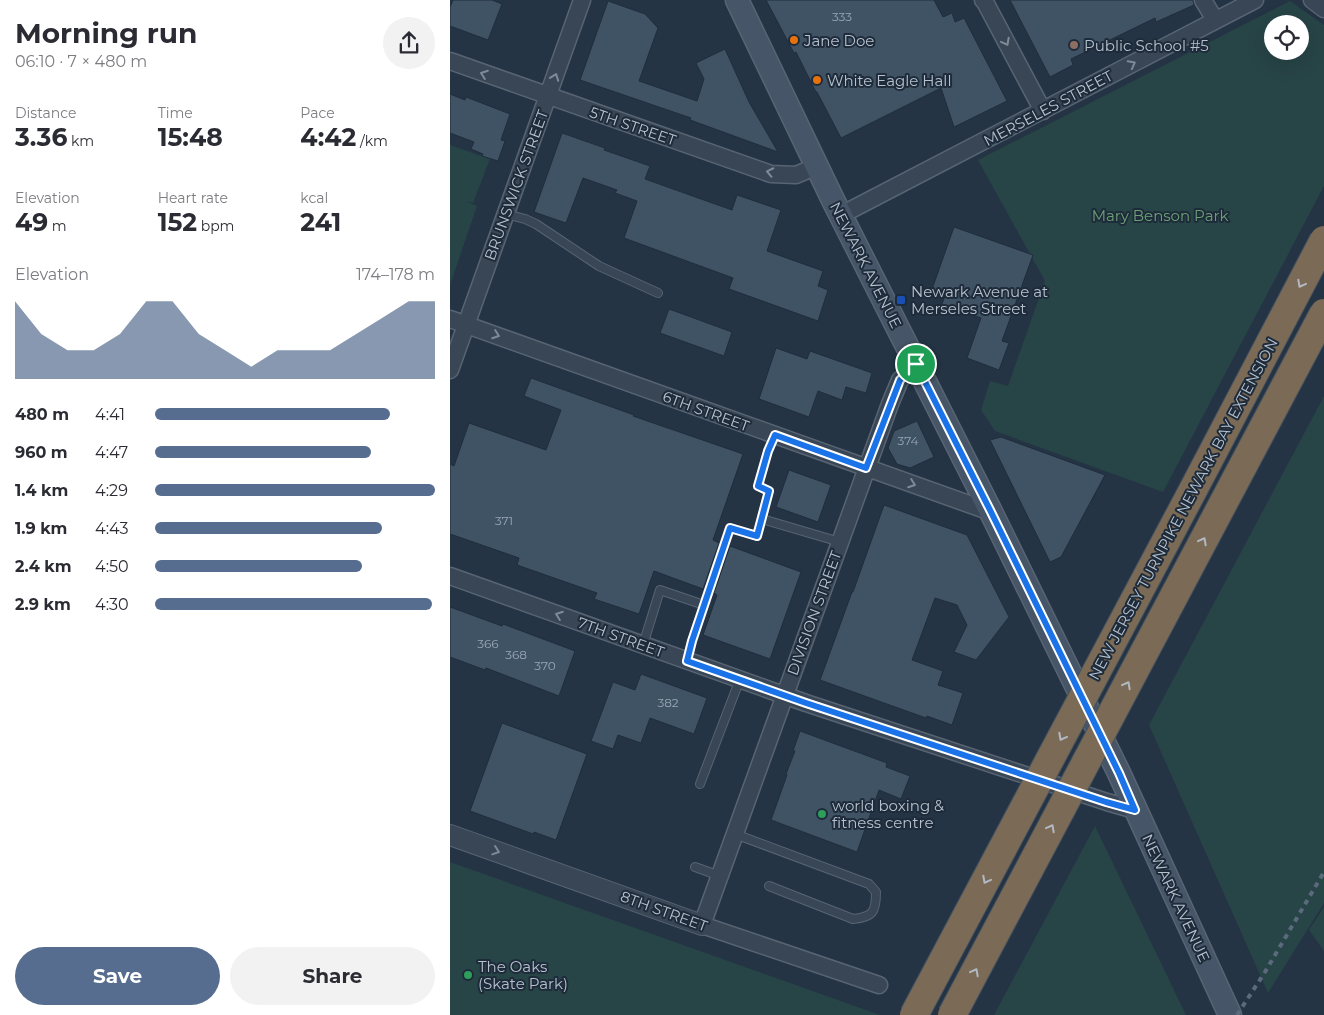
<!DOCTYPE html>
<meta charset="utf-8">
<style>
:root{--surface:#fff;--page:#f2f2f3;--text:#2b2b33;--muted:#7c7c81;--accent:#566d8f}
body{margin:0;font-family:Montserrat,sans-serif;background:var(--page);color:var(--text);height:100vh;display:flex;flex-direction:column;font-size:19px;white-space:nowrap}
*{box-sizing:border-box;margin:0}
p{font-size:16px;color:var(--muted)}
.icon{flex:none;width:28px;height:28px;fill:none;stroke:currentColor;stroke-width:2;stroke-linecap:round;stroke-linejoin:round}
.map{position:relative;flex:1;overflow:hidden}
.details{display:flex;flex-direction:column;background:var(--surface);width:450px}
.details>*{flex:none}
.controls{position:absolute;left:814px;top:15px;display:grid;gap:10px}
.controls a{display:grid;place-items:center;width:45px;height:45px;border-radius:50%;background:var(--surface);box-shadow:0 5px 20px #0002;font-size:25px}
.pin{position:absolute;display:grid;place-items:center;width:42px;height:42px;color:#fff;margin:-21px;border:2px solid #fff;border-radius:50%;box-shadow:0 1px 5px #0007}
.round{display:grid;place-items:center;flex:none;width:52px;height:52px;border-radius:26px;background:var(--page)}
.headline{display:flex;align-items:center;justify-content:space-between;height:85px;padding:0 15px}
h1{font-size:28px;font-weight:700;line-height:38px}
.metrics{display:grid;grid-template-columns:repeat(3,1fr);gap:8px;height:85px;padding:5px 15px}
.metrics div{display:grid;align-content:center}
.metrics b{font-size:25px;font-weight:700}
.metrics small{font-size:14px;font-weight:400}
.metrics p{font-size:14px}
.chart{height:140px;padding:10px 15px}
.chart p{display:flex;justify-content:space-between}
.chart svg{width:100%;height:90px;margin-top:5px;fill:var(--accent);opacity:.7}
.cta{display:flex;gap:10px;margin-top:auto;padding:10px 15px}
.cta a{flex:1;height:58px;border-radius:30px;background:var(--accent);color:#fff;font-size:20px;font-weight:700;line-height:58px;text-align:center}
.cta a+a{background:var(--page);color:var(--text)}
ul{padding:0 15px;list-style:none;font-size:16px}
li{display:grid;grid-template-columns:80px 60px 1fr;align-items:center;height:38px}
li i{height:12px;border-radius:6px;background:var(--accent)}
main{display:flex;flex:1;min-height:0}
.map>svg:first-child{display:block}
</style>
<main>
<section class="details">
<div class="headline"><div><h1>Morning run</h1><p>06:10 · 7 × 480 m</p></div><a class="round"><svg class="icon" aria-label="share" viewBox="0 0 24 24"><path d="M12 15V3M7 8l5-5 5 5M5 13v7h14v-7"/></svg></a></div>
<div class="metrics">
<div><p>Distance</p><b>3.36<small> km</small></b></div>
<div><p>Time</p><b>15:48</b></div>
<div><p>Pace</p><b>4:42<small> /km</small></b></div>
</div>
<div class="metrics">
<div><p>Elevation</p><b>49<small> m</small></b></div>
<div><p>Heart rate</p><b>152<small> bpm</small></b></div>
<div><p>kcal</p><b>241</b></div>
</div>
<div class="chart"><p><span>Elevation</span>174–178 m</p>
<svg viewBox="0 0 160 44" preserveAspectRatio="none"><path d="M0 44V6L10 22L20 30L30 30L40 22L50 6L60 6L70 22L80 30L90 38L100 30L110 30L120 30L130 22L140 14L150 6L160 6V44z"/></svg>
</div>
<ul>
<li><b>480 m</b>4:41<i style="width:84%"></i></li>
<li><b>960 m</b>4:47<i style="width:77%"></i></li>
<li><b>1.4 km</b>4:29<i style="width:100%"></i></li>
<li><b>1.9 km</b>4:43<i style="width:81%"></i></li>
<li><b>2.4 km</b>4:50<i style="width:74%"></i></li>
<li><b>2.9 km</b>4:30<i style="width:99%"></i></li>
</ul>
<div class="cta"><a>Save</a><a>Share</a></div>
</section>
<div class="map">
<svg width="874" height="1015" viewBox="0 0 874 1015">
<rect width="100%" height="100%" fill="#243445"/>
<path fill="#274446" fill-rule="evenodd" d="M 840,1 L 874,25 L 874,186 L 713,492 L 545,431 L 531,410 L 540,381 L 558,386 L 595,281 L 528,160 ZM 822,24 L 850,24 L 850,51 L 822,51 Z
M 0,145 L 40,159 L 23,203 L 15,201 L 27,206 L 0,285 Z
M 874,396 L 874,903 L 818,993 L 699,725 Z
M 645,826 L 736,1015 L 544,1015 Z
M 0,862 L 430,1015 L 0,1015 Z
M 874,907 L 874,951 L 859,930 Z"/>
<path fill="#405365" stroke="#202d3c" d="M 3,0 L 42,0 L 52,4 L 38,40 L 0,26 L 0,7 Z
M 316,0 L 484,0 L 493,17 L 502,13 L 505,22 L 514,18 L 557,101 L 504,127 L 491,88 L 391,138 L 367,92 L 366,92 L 346,52 L 344,53 Z
M 560,0 L 743,0 L 744,5 L 706,22 L 705,18 L 621,59 L 623,65 L 600,77 Z
M 158,1 L 195,14 L 208,28 L 189,81 L 247,101 L 254,79 L 246,63 L 275,49 L 299,102 L 328,152 L 240,120 L 241,118 L 130,80 Z
M 0,94 L 15,100 L 16,97 L 60,114 L 51,140 L 55,141 L 48,161 L 32,156 L 33,154 L 21,149 L 24,142 L 0,133 Z
M 112,133 L 155,148 L 154,150 L 200,166 L 195,179 L 237,194 L 282,210 L 287,195 L 331,210 L 317,251 L 373,271 L 368,286 L 378,290 L 368,321 L 279,289 L 283,278 L 174,238 L 187,201 L 165,193 L 167,190 L 133,178 L 116,223 L 84,212 Z
M 504,227 L 583,255 L 552,341 L 559,343 L 549,370 L 517,358 L 531,318 L 492,304 L 495,296 L 481,292 Z
M 219,309 L 282,332 L 274,356 L 210,333 Z
M 326,348 L 357,359 L 360,351 L 422,373 L 416,393 L 396,387 L 392,400 L 368,391 L 359,417 L 309,399 Z
M 81,378 L 184,415 L 183,416 L 293,454 L 263,540 L 269,543 L 253,589 L 204,571 L 189,614 L 144,599 L 147,593 L 67,565 L 69,558 L 0,534 L 0,464 L 4,466 L 19,423 L 96,450 L 111,410 L 74,396 Z
M 467,421 L 484,457 L 460,468 L 447,464 L 438,448 L 444,431 Z
M 551,437 L 655,475 L 611,557 L 600,562 L 540,440 Z
M 339,470 L 381,485 L 368,522 L 326,507 Z
M 434,505 L 517,535 L 559,617 L 526,660 L 504,652 L 517,625 L 507,605 L 485,598 L 462,660 L 493,671 L 488,685 L 513,693 L 502,725 L 477,716 L 476,718 L 370,680 L 402,592 L 403,592 Z
M 280,546 L 351,572 L 320,659 L 253,635 L 267,595 L 264,593 Z
M 0,607 L 52,626 L 53,624 L 125,651 L 109,696 L 36,668 L 35,670 L 0,657 Z
M 191,674 L 257,698 L 244,734 L 200,718 L 191,743 L 168,735 L 163,749 L 141,741 L 163,682 L 185,690 Z
M 52,723 L 137,754 L 106,840 L 84,832 L 83,834 L 20,811 Z
M 350,731 L 437,763 L 436,767 L 460,776 L 451,799 L 429,790 L 407,852 L 321,820 L 337,775 L 336,774 L 345,751 L 343,751 Z"/>
<g fill="none" stroke-linecap="round" stroke-linejoin="round">
<g stroke="#586472" stroke-width="10">
<path id="service" d="M 56,214 L 75,219 L 86,224 L 149,266 L 208,293
M 312,519 L 390,542
M 193,645 L 210,590 L 254,605
M 237,661 L 242,641 L 280,528 L 307,536 L 319,491 L 308,486 L 318,451 L 325,435
M 250,784 L 290,679
M 285,834 L 419,884 L 426,892 C 426,912 423,917 403,919 L 319,886
M 245,867 L 270,876"/>
</g>
<g stroke="#586472" stroke-width="19">
<path id="minor" d="M 533,0 L 535,2 L 593,111
M 753,0 L 765,20
M 862,0 L 874,9
M 0,61 L 321,174 L 346,175 L 367,166
M 391,215 L 805,0
M 0,319 L 541,512
M 0,370 L 132,0
M 0,576 L 356,703 L 657,802 L 685,810
M 429,985 L 252,925 L 440,404 L 450,380 L 466,364"/>
</g>
<g stroke="#586472" stroke-width="22">
<path id="tertiary" d="M 0,835 L 252,925"/>
</g>
<g stroke="#586472" stroke-width="25">
<path id="secondary" d="M 287,0 L 383,200 L 541,512 L 669,773 L 780,1015"/>
</g>
<use href="#service" stroke="#394655" stroke-width="8"/>
<use href="#minor" stroke="#394655" stroke-width="16"/>
<use href="#tertiary" stroke="#394655" stroke-width="20"/>
<use href="#secondary" stroke="#475568" stroke-width="22"/>
<path stroke="#5b6a7c" stroke-width="4" stroke-dasharray="5 5" stroke-linecap="butt" d="M 787,1015 L 815,972 L 874,872"/>
<g stroke="#44515f" stroke-width="30" stroke-linecap="butt">
<path id="motorway-bridge" d="M 464,1015 L 743,490 L 874,240
M 502,1015 L 874,313"/>
</g>
<use href="#motorway-bridge" stroke="#7b6a55" stroke-width="28"/>
</g>
<defs><path id="oneway-chevron" d="M-2-3.5L2.5 0L-2 3.5" fill="none" stroke-width="1.6" stroke-linecap="round" stroke-linejoin="round" transform="scale(1.25)"/></defs>
<g stroke="#7e8a98">
<use href="#oneway-chevron" transform="translate(556 42) rotate(62)"/>
<use href="#oneway-chevron" transform="translate(682 64) rotate(-28)"/>
<use href="#oneway-chevron" transform="translate(34 74) rotate(-160)"/>
<use href="#oneway-chevron" transform="translate(105 77) rotate(-70)"/>
<use href="#oneway-chevron" transform="translate(320 172) rotate(-168)"/>
<use href="#oneway-chevron" transform="translate(46 335) rotate(20)"/>
<use href="#oneway-chevron" transform="translate(462 484) rotate(20)"/>
<use href="#oneway-chevron" transform="translate(109 615) rotate(-160)"/>
<use href="#oneway-chevron" transform="translate(46 851) rotate(19)"/>
</g>
<g stroke="#b1b8c2">
<use href="#oneway-chevron" transform="translate(851 284) rotate(118)"/>
<use href="#oneway-chevron" transform="translate(753 541) rotate(-62)"/>
<use href="#oneway-chevron" transform="translate(677 685) rotate(-62)"/>
<use href="#oneway-chevron" transform="translate(612 737) rotate(118)"/>
<use href="#oneway-chevron" transform="translate(601 828) rotate(-62)"/>
<use href="#oneway-chevron" transform="translate(536 880) rotate(118)"/>
<use href="#oneway-chevron" transform="translate(525 972) rotate(-62)"/>
</g>
<g fill="none" stroke-linecap="round" stroke-linejoin="round">
<g stroke="#fff" stroke-width="10">
<path id="route" d="M 466,364 L 541,512 L 669,773 L 685,810 L 656,802 L 356,703 L 237,661 L 242,641 L 280,528 L 307,536 L 319,491 L 308,486 L 318,451 L 325,435 L 416,468 L 450,380 Z"/>
</g>
<use href="#route" stroke="#1a73e8" stroke-width="6"/>
</g>
<g fill="#e8710a" stroke="#1e2b3a" stroke-width="2">
<circle cx="344" cy="40" r="5"/>
<circle cx="367" cy="80" r="5"/>
</g>
<circle fill="#8d6e63" stroke="#1e2b3a" stroke-width="2" cx="624" cy="45" r="5"/>
<rect fill="#1a4fb4" stroke="#1e2b3a" stroke-width="2" x="446" y="295" width="10" height="10" rx="2.5"/>
<g fill="#2e9e5b" stroke="#1e2b3a" stroke-width="2">
<circle cx="372" cy="814" r="5"/>
<circle cx="18" cy="975" r="5"/>
</g>
<g text-anchor="middle" dominant-baseline="central" stroke-width="4" stroke-linejoin="round" paint-order="stroke">
<g font-size="12" fill="#99a6b4">
<text x="392" y="16">333</text>
<text x="458" y="440">374</text>
<text x="54" y="520">371</text>
<text x="38" y="643">366</text>
<text x="66" y="654">368</text>
<text x="95" y="665">370</text>
<text x="218" y="702">382</text>
</g>
<g font-size="15" fill="#b7c1ce" stroke="#1e2b3a" text-anchor="start">
<text x="354" y="40">Jane Doe</text>
<text x="634" y="45">Public School #5</text>
<text x="377" y="80">White Eagle Hall</text>
<text x="461" y="291">Newark Avenue at<tspan x="461" dy="17">Merseles Street</tspan></text>
<text x="382" y="805">world boxing &amp;<tspan x="382" dy="17">fitness centre</tspan></text>
<text x="28" y="966">The Oaks<tspan x="28" dy="17">(Skate Park)</tspan></text>
</g>
<g font-size="15" fill="#b7c1ce" stroke="#1e2b3a">
<text transform="translate(598 108) rotate(-28)">MERSELES STREET</text>
<text transform="translate(183 126) rotate(19)">5TH STREET</text>
<text transform="translate(66 185) rotate(-70)">BRUNSWICK STREET</text>
<text transform="translate(416 265) rotate(63)">NEWARK AVENUE</text>
<text transform="translate(256 411) rotate(20)">6TH STREET</text>
<text transform="translate(733 509) rotate(-62)">NEW JERSEY TURNPIKE NEWARK BAY EXTENSION</text>
<text transform="translate(364 613) rotate(-70)">DIVISION STREET</text>
<text transform="translate(171 637) rotate(20)">7TH STREET</text>
<text transform="translate(726 898) rotate(65)">NEWARK AVENUE</text>
<text transform="translate(214 911) rotate(20)">8TH STREET</text>
</g>
<g font-size="15" fill="#6ca175" stroke="#1e2b3a">
<text x="710" y="215">Mary Benson Park</text>
</g>
</g>
</svg>
<div class="controls">
<a><svg class="icon" aria-label="locate" viewBox="0 0 24 24"><circle cx="12" cy="12" r="6"/><path d="M12 2v4M12 18v4M2 12h4M18 12h4"/></svg></a>
</div>
<div class="pin" style="left:466px;top:364px;background:#1e9e55"><svg class="icon" aria-label="arrive" viewBox="0 0 24 24"><path d="M6 21V4h12l-3 4 3 4H6"/></svg></div>
</div>
</main>
